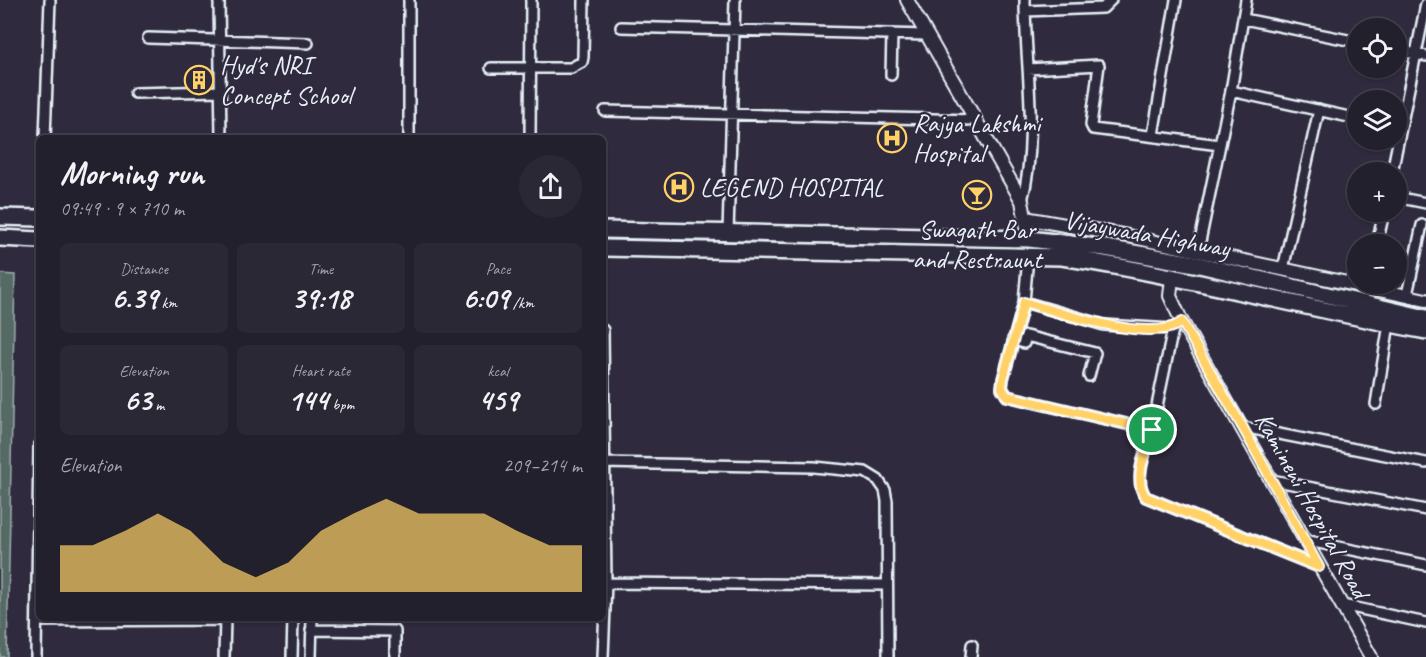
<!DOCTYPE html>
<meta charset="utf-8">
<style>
:root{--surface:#23202e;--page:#2b2836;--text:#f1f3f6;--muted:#a3a3aa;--line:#403e4a;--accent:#ffd166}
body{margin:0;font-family:Caveat,sans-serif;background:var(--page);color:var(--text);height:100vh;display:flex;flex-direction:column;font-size:22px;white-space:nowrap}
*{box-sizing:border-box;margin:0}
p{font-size:20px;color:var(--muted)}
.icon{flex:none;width:33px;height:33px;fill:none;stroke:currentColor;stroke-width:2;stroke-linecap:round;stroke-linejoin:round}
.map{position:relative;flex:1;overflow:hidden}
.side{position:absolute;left:36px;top:135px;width:570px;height:486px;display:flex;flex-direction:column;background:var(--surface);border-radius:9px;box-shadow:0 2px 4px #0004,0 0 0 2px var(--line)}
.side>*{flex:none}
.buttons{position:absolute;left:1347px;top:18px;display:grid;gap:12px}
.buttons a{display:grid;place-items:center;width:60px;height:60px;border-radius:50%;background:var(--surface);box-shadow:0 2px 4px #0004,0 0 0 2px var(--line);font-size:30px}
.pin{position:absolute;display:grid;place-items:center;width:51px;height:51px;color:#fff;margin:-26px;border:3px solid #fff;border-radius:50%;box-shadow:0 2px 6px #0007}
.round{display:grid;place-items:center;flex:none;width:63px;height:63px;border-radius:32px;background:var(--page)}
.summary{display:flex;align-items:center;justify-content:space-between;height:102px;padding:0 24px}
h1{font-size:33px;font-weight:700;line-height:45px}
.metrics{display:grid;grid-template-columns:repeat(3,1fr);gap:9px;height:102px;padding:6px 24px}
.metrics div{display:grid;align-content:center;border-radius:9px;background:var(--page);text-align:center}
.metrics b{font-size:30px;font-weight:700}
.metrics small{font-size:16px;font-weight:400}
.metrics p{font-size:16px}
.chart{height:168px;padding:12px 24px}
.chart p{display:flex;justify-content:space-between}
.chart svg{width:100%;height:108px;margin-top:6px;fill:var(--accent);opacity:.7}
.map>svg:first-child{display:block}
</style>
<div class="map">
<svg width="1426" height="657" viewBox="0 0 1426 657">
<rect width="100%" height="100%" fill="#2f2a3d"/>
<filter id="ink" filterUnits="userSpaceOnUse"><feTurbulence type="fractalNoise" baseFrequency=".0167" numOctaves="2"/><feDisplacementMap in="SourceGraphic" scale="12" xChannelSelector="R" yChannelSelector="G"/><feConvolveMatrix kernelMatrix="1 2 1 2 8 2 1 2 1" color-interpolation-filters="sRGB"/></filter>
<g filter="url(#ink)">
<path fill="#556a65" stroke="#9eaeae" stroke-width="1.5" d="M 0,274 L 15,275 L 7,657 L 0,657 Z"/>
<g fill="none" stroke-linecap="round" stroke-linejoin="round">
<g stroke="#e8f1f8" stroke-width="14">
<path id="minor" d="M 219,0 L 221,138
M 1025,11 L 1103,8 L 1111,0
M 1244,19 L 1358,42
M 621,27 L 926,35
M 148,38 L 308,43
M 1396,50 L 1426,56
M 491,68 L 571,68 L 582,62 L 583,57 L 584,0
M 1028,69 L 1099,65 L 1091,125 L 1093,129 L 1220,145
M 891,75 L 892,34
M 1231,91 L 1358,119
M 135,93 L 220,91
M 605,111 L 975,120
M 1153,135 L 1176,0
M 45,138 L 50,0
M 409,138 L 409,0
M 530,138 L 531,0
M 1392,172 L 1426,4
M 1396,197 L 1426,203
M 1022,201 C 1039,138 1025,65 1025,0
M 728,233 L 735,0
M 1377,244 L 1384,212
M 1198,251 L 1231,91 L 1246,0
M 1028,257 L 1024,302 L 1003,379 L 1002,388 L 1007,396 L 1152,430 L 1173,329 L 1182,322
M 1283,269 L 1319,110
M 1407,295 L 1422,225
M 1024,302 L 1104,325 L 1173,329
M 603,330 L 606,583 L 603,657
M 1013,339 L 1024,343 L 1026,336 L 1095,353 L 1089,376
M 1376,404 L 1389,324
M 1243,427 L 1426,463
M 1152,430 C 1147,449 1132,480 1146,497 L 1319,567
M 603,463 L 814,467 L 865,472 L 878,480 L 885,490 L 887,501 L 888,657
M 1272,480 L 1426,510
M 1304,540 L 1426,565
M 606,583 L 887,585
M 1342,605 L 1426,623
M 37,621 L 225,620
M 311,630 L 395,631 L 395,657
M 36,657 L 39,446
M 224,657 L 225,618
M 292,657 L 293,618
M 311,657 L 312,618
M 971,657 L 972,645"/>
</g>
<g stroke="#e8f1f8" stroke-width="16">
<path id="tertiary" d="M 907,0 L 1022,201 L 1029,239
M 1025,218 L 1128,236 L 1426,300
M 1172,278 L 1170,296 L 1182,322 L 1371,657"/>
</g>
<g stroke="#e8f1f8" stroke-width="20">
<path id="trunk" d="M 0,217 L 39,218
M 603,230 L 1029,239 L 1105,248 L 1195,264 L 1426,318
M 0,238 L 39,240
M 603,248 L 1062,257 C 1184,276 1305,308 1426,331"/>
</g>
<use href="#minor" stroke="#2f2a3d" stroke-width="9"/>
<use href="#tertiary" stroke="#2f2a3d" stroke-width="12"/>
<use href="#trunk" stroke="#2f2a3d" stroke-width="15"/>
</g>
</g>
<g fill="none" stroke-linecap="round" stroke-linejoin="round" filter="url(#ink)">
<g stroke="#fff" stroke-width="12">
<path id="route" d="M 1024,302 C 1058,312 1152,345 1182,322 L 1243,428 L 1319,567 L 1146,497 C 1132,481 1147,449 1152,430 L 1007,396 L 1002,388 L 1003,379 Z"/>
</g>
<use href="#route" stroke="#ffd166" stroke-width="8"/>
</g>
<defs>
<g id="building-ring" transform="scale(1.5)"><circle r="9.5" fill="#2f2a3d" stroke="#ffd166" stroke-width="1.5"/><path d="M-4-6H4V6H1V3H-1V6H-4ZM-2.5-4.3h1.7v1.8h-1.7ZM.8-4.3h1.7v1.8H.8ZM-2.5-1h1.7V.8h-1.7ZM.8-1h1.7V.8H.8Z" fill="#ffd166"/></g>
<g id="hospital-ring" transform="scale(1.5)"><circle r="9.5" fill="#2f2a3d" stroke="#ffd166" stroke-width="1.5"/><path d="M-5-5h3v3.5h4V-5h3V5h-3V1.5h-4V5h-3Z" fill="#ffd166"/></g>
<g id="bar-ring" transform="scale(1.5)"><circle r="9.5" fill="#2f2a3d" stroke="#ffd166" stroke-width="1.5"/><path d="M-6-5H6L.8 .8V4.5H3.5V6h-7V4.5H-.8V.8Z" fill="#ffd166"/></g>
</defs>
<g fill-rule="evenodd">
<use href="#building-ring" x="199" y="80"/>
<use href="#hospital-ring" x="892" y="138"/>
<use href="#hospital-ring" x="679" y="187"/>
<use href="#bar-ring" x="977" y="195"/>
</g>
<g text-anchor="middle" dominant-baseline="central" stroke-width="4.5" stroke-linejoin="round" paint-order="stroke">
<g font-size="26" fill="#e8f1f8" stroke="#2f2a3d" text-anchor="start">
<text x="220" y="65">Hyd's NRI<tspan x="220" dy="30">Concept School</tspan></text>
<text x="913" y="123">Rajya Lakshmi<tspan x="913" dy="30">Hospital</tspan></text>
<text x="700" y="187">LEGEND HOSPITAL</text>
<text x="977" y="229" text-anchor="middle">Swagath Bar<tspan x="977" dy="30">and Restraunt</tspan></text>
</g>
<g font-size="26" fill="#e8f1f8" stroke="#2f2a3d">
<text transform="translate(1147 234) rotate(10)">Vijaywada Highway</text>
<text transform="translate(1312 505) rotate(61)">Kamineni Hospital Road</text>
</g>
</g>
</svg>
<div class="buttons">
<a><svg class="icon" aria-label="locate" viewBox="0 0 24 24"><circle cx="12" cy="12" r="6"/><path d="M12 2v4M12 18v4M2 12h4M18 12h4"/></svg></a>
<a><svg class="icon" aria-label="layers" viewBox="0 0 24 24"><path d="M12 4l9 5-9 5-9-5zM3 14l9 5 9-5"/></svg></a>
<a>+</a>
<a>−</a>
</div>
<div class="pin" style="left:1152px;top:430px;background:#1e9e55"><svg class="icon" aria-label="arrive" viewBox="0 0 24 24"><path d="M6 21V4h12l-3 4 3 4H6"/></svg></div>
<section class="side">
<div class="summary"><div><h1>Morning run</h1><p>09:49 · 9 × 710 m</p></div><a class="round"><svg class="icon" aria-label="share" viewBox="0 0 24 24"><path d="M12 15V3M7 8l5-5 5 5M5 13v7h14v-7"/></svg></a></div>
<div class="metrics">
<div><p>Distance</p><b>6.39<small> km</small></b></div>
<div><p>Time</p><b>39:18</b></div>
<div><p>Pace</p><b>6:09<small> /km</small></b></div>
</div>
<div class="metrics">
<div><p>Elevation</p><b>63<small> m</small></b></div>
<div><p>Heart rate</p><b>144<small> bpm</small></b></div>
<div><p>kcal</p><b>459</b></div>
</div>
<div class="chart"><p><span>Elevation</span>209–214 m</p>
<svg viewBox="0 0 160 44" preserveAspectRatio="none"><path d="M0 44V25L10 25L20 19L30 12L40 19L50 32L60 38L70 32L80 19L90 12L100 6L110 12L120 12L130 12L140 19L150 25L160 25V44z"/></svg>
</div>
</section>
</div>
